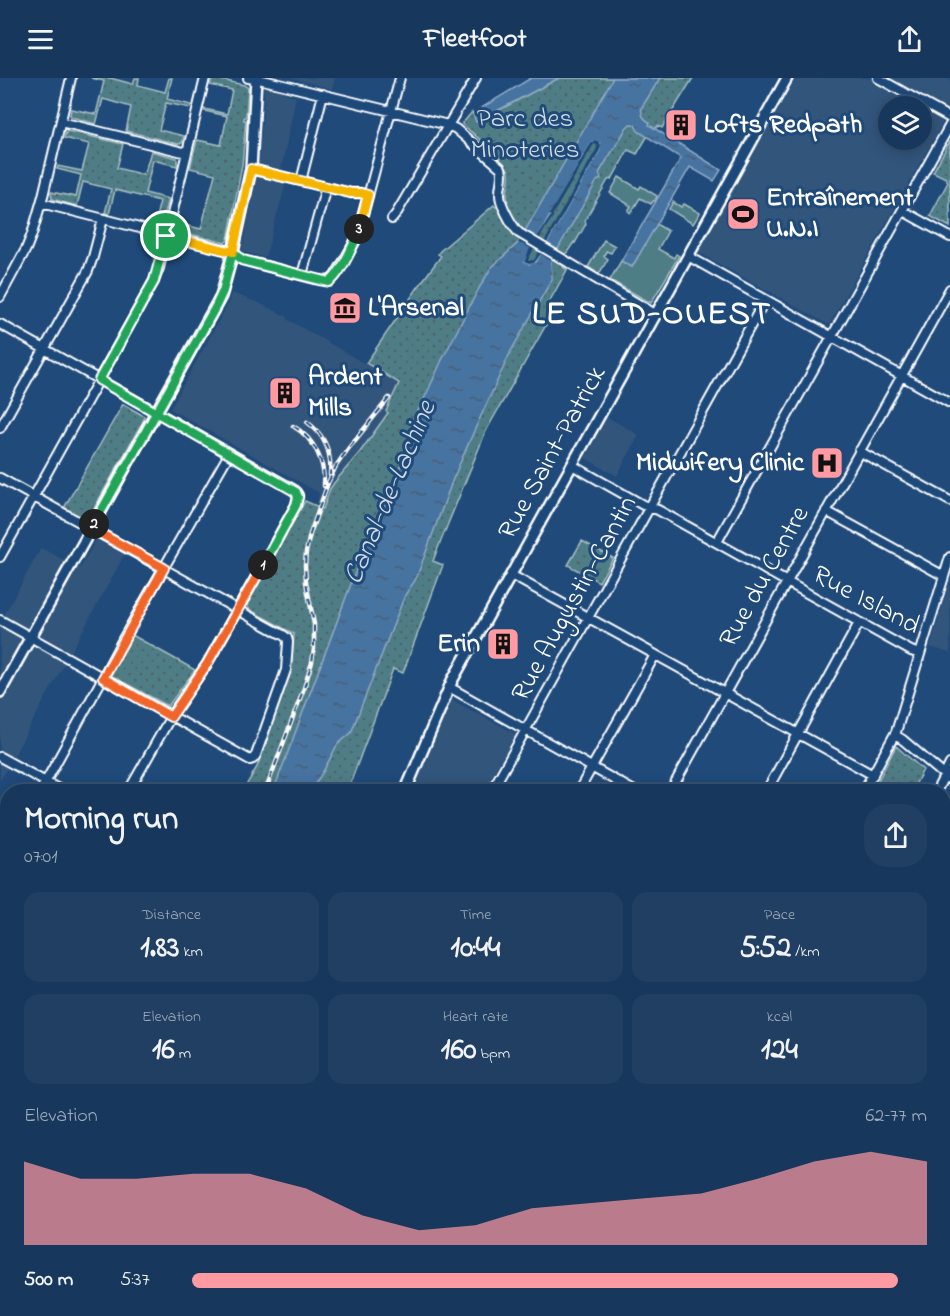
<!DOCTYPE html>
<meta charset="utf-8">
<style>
:root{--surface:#17385c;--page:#203f62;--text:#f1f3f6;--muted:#9eacbb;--line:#365272;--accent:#ff9aa2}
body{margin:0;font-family:"Indie Flower",sans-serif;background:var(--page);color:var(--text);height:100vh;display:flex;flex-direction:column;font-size:22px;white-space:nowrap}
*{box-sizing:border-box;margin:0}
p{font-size:20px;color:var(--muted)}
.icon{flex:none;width:33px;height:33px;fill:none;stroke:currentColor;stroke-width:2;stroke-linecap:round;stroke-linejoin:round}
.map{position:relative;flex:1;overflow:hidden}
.panel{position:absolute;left:0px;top:706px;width:951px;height:532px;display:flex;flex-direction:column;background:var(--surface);border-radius:24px 24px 0 0;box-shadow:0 3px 15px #0003,0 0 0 2px var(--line)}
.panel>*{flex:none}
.fabs{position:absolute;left:878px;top:18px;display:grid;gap:12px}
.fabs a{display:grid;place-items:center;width:54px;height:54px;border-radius:50%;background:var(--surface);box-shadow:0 3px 15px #0003,0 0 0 2px var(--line);font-size:30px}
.pin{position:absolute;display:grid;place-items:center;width:51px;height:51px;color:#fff;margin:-26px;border:3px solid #fff;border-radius:50%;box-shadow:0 2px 6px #0007}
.km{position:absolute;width:30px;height:30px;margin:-15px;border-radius:50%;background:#222;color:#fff;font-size:16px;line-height:30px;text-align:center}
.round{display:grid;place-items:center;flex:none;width:63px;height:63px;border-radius:24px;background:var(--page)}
.head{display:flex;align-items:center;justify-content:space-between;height:102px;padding:0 24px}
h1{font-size:33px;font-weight:700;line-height:45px}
.metrics{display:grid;grid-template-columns:repeat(3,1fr);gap:9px;height:102px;padding:6px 24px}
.metrics div{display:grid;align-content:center;border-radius:15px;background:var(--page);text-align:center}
.metrics b{font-size:30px;font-weight:700}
.metrics small{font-size:16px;font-weight:400}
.metrics p{font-size:16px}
.chart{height:168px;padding:12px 24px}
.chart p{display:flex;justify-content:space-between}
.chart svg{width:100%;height:108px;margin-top:6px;fill:var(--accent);opacity:.7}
ul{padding:0 24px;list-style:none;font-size:20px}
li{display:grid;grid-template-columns:96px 72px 1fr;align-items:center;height:45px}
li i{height:15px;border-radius:8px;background:var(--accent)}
header{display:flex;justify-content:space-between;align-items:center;height:78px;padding:0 24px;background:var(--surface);font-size:27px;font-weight:700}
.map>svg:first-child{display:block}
</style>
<header><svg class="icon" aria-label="menu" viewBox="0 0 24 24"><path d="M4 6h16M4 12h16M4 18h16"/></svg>Fleetfoot<svg class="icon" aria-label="share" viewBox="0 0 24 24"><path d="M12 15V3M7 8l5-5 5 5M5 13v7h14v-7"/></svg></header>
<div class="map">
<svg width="950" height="1238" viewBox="0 0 950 1238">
<defs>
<pattern id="park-dots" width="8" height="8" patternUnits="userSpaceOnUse" patternTransform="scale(1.5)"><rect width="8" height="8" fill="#4f7d86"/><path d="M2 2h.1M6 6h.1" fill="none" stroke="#4e6469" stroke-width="1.8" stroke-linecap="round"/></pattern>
<pattern id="water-ripples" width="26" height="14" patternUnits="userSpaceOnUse" patternTransform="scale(1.5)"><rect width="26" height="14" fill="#4673a1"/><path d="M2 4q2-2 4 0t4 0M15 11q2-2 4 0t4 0" fill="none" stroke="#495e72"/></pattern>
</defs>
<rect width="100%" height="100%" fill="#1f4a7a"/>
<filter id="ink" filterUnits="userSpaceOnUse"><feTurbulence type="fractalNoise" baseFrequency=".0167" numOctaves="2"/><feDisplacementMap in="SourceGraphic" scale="12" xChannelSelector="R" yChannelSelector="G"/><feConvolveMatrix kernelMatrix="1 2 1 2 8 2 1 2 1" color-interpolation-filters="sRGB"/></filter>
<g filter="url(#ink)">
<path fill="#32547b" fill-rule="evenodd" d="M 265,0 L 283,0 L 282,14 L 296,19 L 279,102 L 286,105 L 265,180 L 242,173 L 259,88 Z
M 290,0 L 335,0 L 332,11 Z
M 796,0 L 950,0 L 950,32 L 829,247 L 698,174 ZM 888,28 L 921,28 L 921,62 L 888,62 Z
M 231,215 L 257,224 L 288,239 L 287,241 L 399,305 L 386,333 L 388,335 L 360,374 L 334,404 L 323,431 L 316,428 L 319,415 L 170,331 L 228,226 Z
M 607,339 L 639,357 L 617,398 L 585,380 Z
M 821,372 L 842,383 L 834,398 L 813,387 Z
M 97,460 L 125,476 L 0,703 L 0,544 L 41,470 L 80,490 Z
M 950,504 L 950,575 L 930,569 Z
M 452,622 L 516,656 L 483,714 L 413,714 Z
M 0,810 L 7,814 L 7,931 L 0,927 Z
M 0,950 L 7,954 L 7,1023 L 0,1019 Z
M 737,1232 L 748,1232 L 790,1238 L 736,1238 Z"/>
<path fill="#4f7d86" stroke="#a7bec2" stroke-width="1.5" d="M 619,99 L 639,111 L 641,108 L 657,118 L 655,123 L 653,123 L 651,126 L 640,120 L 631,135 L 628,133 L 631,128 L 610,115 Z
M 673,124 L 681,129 L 684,126 L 700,135 L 693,146 L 669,131 Z
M 656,146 L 668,153 L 658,171 L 674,180 L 676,176 L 679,178 L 651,225 L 610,202 L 621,183 L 632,189 Z
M 604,162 L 615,168 L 611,175 L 606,173 L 604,178 L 608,181 L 599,196 L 588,189 Z
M 944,878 L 950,880 L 950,899 L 945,921 Z"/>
<path fill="url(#park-dots)" stroke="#a7bec2" stroke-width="1.5" d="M 91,0 L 110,0 L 133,6 L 135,0 L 139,0 L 138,7 L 165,14 L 169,0 L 172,0 L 167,21 L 191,27 L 190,30 L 166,25 L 159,52 L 184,58 L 182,65 L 178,66 L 126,53 L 131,29 L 103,21 L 96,46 L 72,39 L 70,37 L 71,31 L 96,36 L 104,3 Z
M 213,0 L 244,7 L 248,10 L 246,39 L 244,39 L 244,42 L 246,42 L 242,87 L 228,162 L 225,165 L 179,153 L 176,150 L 177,145 L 201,151 L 215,96 L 190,90 L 197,62 L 221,67 L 227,38 L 204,33 L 204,31 L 227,36 L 232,12 L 210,7 Z
M 559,0 L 693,0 L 662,50 L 658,48 L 647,59 L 637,76 L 628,72 L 612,101 L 608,102 L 585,142 L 586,146 L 575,165 L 574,164 L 566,176 L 563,189 L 567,192 L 548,226 L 555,231 L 486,353 L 436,475 L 433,483 L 443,487 L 403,595 L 393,591 L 347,714 L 248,714 L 249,707 L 247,706 L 257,689 L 291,592 L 294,556 L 252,533 L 248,530 L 248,525 L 305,423 L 323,431 L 330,411 L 334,405 L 360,374 L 388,335 L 386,333 L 399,305 L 366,285 L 421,205 L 441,178 L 438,176 L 440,173 L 494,127 L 496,129 L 508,123 C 504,114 511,106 509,95 C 508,84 472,55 462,46 L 472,34 L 477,44 Z
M 68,53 L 123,66 L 117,90 L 144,97 L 151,73 L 177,80 L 177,88 L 153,82 L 145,115 L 169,121 L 161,148 L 154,147 L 160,123 L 115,112 L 109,136 L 105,135 L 111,111 L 83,104 L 77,128 L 52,121 L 51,114 L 76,119 L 81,97 L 57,91 L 58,88 L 82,93 L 89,66 L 64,60 L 66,54 Z
M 950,63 L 950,149 L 930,138 L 948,104 L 946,100 L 933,94 Z
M 123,326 L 144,338 L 144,341 L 88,441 L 86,442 L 64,430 Z
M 582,463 L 613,480 L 599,504 L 568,487 Z
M 132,557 L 195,592 L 168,628 L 110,597 Z
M 896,668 L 923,692 L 911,714 L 872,714 Z
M 7,1226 L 8,1232 L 41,1232 L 56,1238 L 2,1238 Z
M 79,1232 L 179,1232 L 176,1238 L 76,1238 Z
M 392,1232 L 556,1232 L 546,1238 L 389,1238 Z"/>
<path fill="url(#water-ripples)" stroke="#90abc7" stroke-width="1.5" fill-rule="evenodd" d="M 531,0 L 559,0 L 476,44 L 473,35 Z
M 613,0 L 660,0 L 642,29 C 640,37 644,41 650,45 L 649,47 L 721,92 L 714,103 L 690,89 L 632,189 L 621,183 L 681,80 L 638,53 L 635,47 L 630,46 L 627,49 L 599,95 L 601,101 L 597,103 L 551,183 L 552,201 L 511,273 L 474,353 L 453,401 L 416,501 L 405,517 L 351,655 L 337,667 L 324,692 L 310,714 L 273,714 L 366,466 L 370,462 L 394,405 L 417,344 L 417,334 L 421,328 L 442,282 L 478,212 L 491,190 L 518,165 ZM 595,63 L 600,65 L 600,72 L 536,184 L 529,186 L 524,184 L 583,79 L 592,64 Z
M 79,1232 L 141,1232 L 139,1238 L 76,1238 Z"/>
<path fill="#1f4a7a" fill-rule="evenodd" d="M 595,62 L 599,64 L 601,67 L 600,72 L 547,165 L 558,172 L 552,182 L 551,183 L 541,176 L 534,185 L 529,186 L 524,184 L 530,170 L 522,166 L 518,165 L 524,152 L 537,159 L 551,138 L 549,137 L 588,70 L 592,64 ZM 594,66 L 598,68 L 597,70 L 534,182 L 529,183 L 528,182 L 545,151 L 553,139 L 553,136 Z"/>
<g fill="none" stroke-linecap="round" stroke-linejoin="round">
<g stroke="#fff" stroke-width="12">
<path id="minor" d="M 248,0 L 263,2 L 448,47 L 456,51 L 501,90 C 504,99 500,105 500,115 C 499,125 512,148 519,155 L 655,236
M 878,0 L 950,40
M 61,44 L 187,75
M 251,91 L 351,115 L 360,115 L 368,117
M 301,103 L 323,16
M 41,125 L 226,172 L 233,174 L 242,182 L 319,202 L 330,203 L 335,198 L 356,162 L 400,0
M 903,133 L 950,159
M 392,141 L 396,136 L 476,0
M 688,178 L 950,325
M 302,197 L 326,109
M 0,219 L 26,171 L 32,156 L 43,118 L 71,0
M 0,246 L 293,411 L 298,417 L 296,427 L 207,586 L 174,633 L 128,714
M 0,350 L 88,193 L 93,179 L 103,141
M 859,373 L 950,423
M 572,387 L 643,427 L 658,432 L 911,573 L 920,576
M 0,400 L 283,557 L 287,560 L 288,564 L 286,592 L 256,677 L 253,681 L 250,682 L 0,542
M 826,433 L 944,498
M 717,464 L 950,47
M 0,479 L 154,203 L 159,190 L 205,0
M 511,497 L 873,697
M 449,609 L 636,714
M 895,657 L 903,662 L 950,702
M 0,679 L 64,714
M 40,714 L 100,605 L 105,595 L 123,561 L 229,376
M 491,714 L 765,222
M 578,714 L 655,577
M 670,714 L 950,211
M 766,714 L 859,545
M 863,714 L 896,654 L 950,479
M 936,714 L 950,686
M 0,786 L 8,772
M 0,806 L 8,810
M 0,940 L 8,944
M 944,961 L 950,934
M 0,1025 L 8,1029
M 944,1042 L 950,1045
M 0,1099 L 8,1103
M 0,1137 L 8,1139
M 944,1222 L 950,1193
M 0,1230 L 8,1211
M 208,1232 L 222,1238
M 345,1232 L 351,1238
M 619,1232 L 621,1238
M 834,1232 L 877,1238
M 378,1238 L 382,1232
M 940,1238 L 941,1232"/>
</g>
<g stroke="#fff" stroke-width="14">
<path id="major" d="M 0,614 L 221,218 L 233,174 L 251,91 L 256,0
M 405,714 L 452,603 L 787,0
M 0,1069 L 8,1074
M 0,1079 L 8,1084
M 249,1232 L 260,1238
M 267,1232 L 277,1238
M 184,1238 L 187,1232"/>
</g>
<use href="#minor" stroke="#1f4a7a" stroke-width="8"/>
<use href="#major" stroke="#1f4a7a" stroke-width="9"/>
<g stroke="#fff" stroke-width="4.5">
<path id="rail" d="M 307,344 C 325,357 332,375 330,397
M 293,348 C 315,361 325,384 324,408
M 265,714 L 304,610 L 312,584 L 314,571 L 314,546 L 306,504 L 305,487 L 306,474 L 310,456 L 328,405 L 336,388 L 348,371 L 389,320
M 944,807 L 950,793
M 68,1238 L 71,1232
M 560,1238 L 571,1232
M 642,1238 C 678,1231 709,1233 745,1238"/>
</g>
<use href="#rail" stroke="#1f4a7a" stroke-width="2" stroke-dasharray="7" stroke-linecap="butt"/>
</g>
</g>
<g fill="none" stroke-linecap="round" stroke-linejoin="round" filter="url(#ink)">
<g stroke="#fff" stroke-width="12">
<path id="split-1" d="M 166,158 L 154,203 L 99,302 L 296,414 L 298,419 L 296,427 L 263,487"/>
</g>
<g stroke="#fff" stroke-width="12">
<path id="split-2" d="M 94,446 L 92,451 L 164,490 L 103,600 L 171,639 L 207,586 L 263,487"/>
</g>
<g stroke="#fff" stroke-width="12">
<path id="split-3" d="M 94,446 L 216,228 L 223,213 L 233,174 L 242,182 L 329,204 C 340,198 356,163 359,151"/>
</g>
<g stroke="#fff" stroke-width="12">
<path id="split-4" d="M 166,158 L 233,174 L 251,91 L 351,115 L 360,115 L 368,117 L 359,151"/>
</g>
<use href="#split-1" stroke="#22a559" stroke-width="8"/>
<use href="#split-2" stroke="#f0652b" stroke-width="8"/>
<use href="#split-3" stroke="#22a559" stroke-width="8"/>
<use href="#split-4" stroke="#f5b400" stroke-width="8"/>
</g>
<defs>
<g id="building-square" transform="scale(1.725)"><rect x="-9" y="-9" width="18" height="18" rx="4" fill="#ff9aa2" stroke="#1f4a7a"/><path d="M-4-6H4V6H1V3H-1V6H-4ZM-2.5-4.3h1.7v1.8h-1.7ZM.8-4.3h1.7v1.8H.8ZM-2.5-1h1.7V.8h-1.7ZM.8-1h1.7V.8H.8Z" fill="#111"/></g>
<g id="stadium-square" transform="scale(1.725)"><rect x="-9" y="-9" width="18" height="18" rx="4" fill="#ff9aa2" stroke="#1f4a7a"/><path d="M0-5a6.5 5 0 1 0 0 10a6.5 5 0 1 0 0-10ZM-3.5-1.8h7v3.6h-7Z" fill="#111"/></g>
<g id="museum-square" transform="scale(1.725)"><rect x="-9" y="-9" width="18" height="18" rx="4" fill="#ff9aa2" stroke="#1f4a7a"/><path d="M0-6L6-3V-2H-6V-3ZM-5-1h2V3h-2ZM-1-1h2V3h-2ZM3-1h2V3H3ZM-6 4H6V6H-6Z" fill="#111"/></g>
<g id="hospital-square" transform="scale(1.725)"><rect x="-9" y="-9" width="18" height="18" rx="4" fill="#ff9aa2" stroke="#1f4a7a"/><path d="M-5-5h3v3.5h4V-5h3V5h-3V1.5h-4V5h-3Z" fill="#111"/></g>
</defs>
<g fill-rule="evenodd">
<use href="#building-square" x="681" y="47"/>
<use href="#stadium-square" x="743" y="136"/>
<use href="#museum-square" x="345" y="230"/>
<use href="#building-square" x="285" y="315"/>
<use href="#hospital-square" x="827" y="385"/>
<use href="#building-square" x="503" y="566"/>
</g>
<g text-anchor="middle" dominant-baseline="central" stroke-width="6" stroke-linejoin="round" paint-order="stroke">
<g font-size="27" fill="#d3dee1" stroke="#1f4a7a">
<text x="525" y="41">Parc des<tspan x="525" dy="31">Minoteries</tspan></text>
</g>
<g font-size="27" font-weight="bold" fill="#fff" stroke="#1f4a7a" text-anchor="start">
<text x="704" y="47">Lofts Redpath</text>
<text x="766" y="120">Entraînement<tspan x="766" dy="31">U.N.I</tspan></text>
<text x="368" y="230">L'Arsenal</text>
<text x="308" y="299">Ardent<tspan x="308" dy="31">Mills</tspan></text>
<text x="804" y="385" text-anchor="end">Midwifery Clinic</text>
<text x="480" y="566" text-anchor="end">Erin</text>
</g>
<g font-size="27" fill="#fff" stroke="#1f4a7a">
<text transform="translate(553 375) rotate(-61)">Rue Saint-Patrick</text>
<text transform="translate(765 499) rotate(-61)">Rue du Centre</text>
<text transform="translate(575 521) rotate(-61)">Rue Augustin-Cantin</text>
<text transform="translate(866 523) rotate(28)">Rue Island</text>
</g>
<g font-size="28" font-style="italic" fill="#d1dce8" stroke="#1f4a7a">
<text transform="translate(391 415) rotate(-67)">Canal-de-Lachine</text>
</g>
<g font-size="33" font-weight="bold" letter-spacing="1.5" fill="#fff" stroke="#1f4a7a">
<text x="652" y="237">LE SUD-OUEST</text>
</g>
</g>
</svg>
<div class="fabs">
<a><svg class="icon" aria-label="layers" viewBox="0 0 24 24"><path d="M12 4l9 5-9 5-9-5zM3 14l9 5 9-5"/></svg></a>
</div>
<div class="pin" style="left:166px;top:158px;background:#1e9e55"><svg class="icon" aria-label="arrive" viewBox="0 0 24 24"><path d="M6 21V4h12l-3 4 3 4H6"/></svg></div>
<b class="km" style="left:263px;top:487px">1</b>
<b class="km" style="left:94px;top:446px">2</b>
<b class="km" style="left:359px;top:151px">3</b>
<section class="panel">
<div class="head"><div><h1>Morning run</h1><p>07:01</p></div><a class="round"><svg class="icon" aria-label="share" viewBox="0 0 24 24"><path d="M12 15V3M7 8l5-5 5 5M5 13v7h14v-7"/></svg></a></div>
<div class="metrics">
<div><p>Distance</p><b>1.83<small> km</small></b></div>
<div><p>Time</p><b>10:44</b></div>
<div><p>Pace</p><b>5:52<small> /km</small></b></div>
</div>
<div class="metrics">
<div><p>Elevation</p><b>16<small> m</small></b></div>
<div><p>Heart rate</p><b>160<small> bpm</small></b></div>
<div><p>kcal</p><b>124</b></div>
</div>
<div class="chart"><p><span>Elevation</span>62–77 m</p>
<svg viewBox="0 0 160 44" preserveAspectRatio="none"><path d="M0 44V10L10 17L20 17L30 15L40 15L50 21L60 32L70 38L80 36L90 29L100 27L110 25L120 23L130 17L140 10L150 6L160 10V44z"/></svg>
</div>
<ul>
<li><b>500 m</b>5:37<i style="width:96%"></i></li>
</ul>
</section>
</div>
